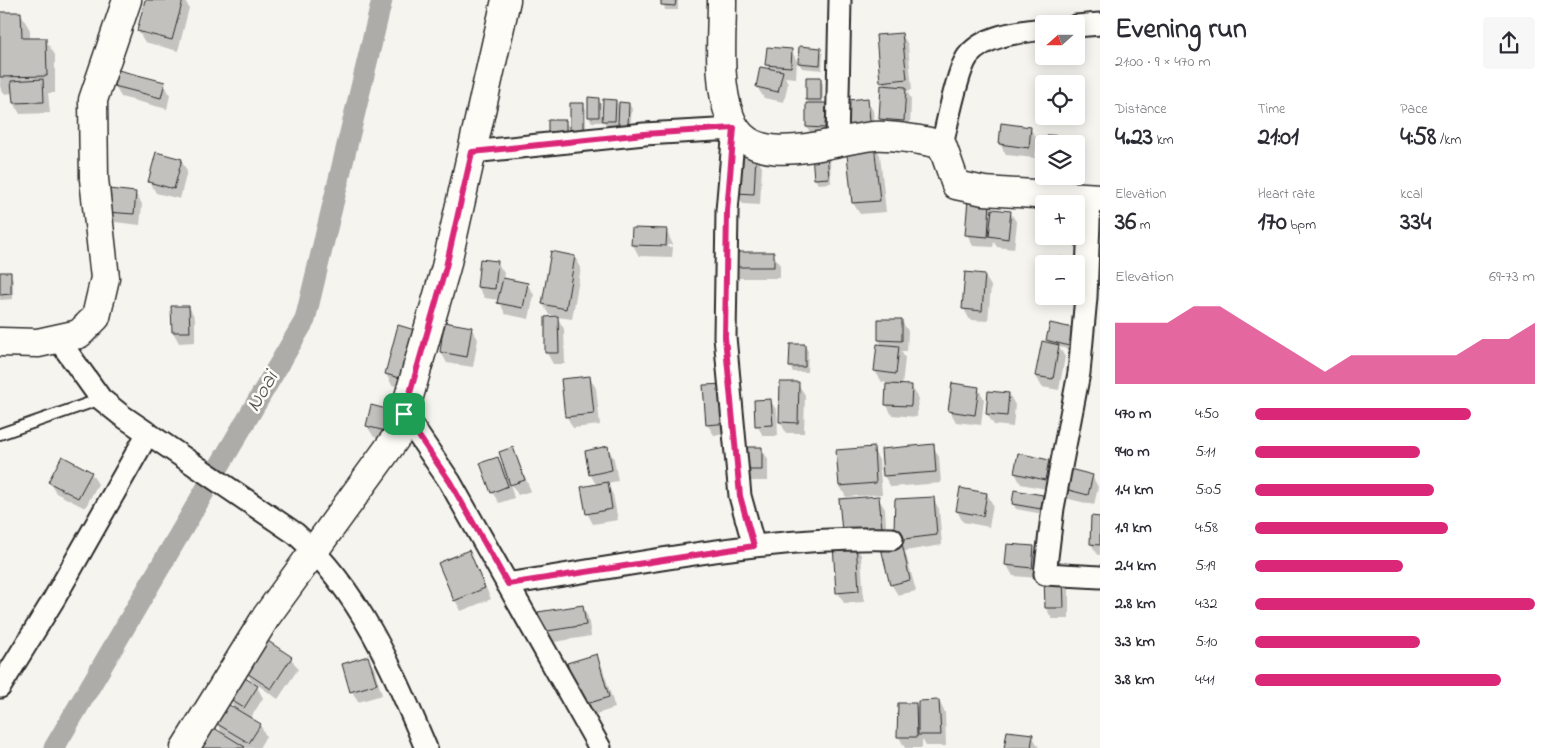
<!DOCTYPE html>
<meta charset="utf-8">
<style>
:root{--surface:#fff;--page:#f7f7f7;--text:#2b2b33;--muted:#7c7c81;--accent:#db2777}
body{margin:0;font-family:"Indie Flower",sans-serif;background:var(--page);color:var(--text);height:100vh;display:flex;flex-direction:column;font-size:19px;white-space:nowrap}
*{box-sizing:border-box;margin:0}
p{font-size:16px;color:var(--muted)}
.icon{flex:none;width:28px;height:28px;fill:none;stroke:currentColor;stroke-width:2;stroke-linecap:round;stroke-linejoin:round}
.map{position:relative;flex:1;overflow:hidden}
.details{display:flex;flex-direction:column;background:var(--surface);width:450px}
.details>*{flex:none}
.needle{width:32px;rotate:249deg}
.fabs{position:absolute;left:1035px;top:15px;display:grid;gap:10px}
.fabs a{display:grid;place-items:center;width:50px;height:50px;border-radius:5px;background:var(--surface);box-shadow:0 2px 12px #0003;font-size:25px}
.pin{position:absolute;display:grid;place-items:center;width:42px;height:42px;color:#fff;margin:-21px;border-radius:10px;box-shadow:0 2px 8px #0006}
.round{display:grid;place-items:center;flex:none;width:52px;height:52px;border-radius:5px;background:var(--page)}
.overview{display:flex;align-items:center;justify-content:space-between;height:85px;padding:0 15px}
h1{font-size:28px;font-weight:700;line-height:38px}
.figures{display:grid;grid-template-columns:repeat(3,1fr);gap:8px;height:85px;padding:5px 15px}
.figures div{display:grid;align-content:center}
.figures b{font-size:25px;font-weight:700}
.figures small{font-size:14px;font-weight:400}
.figures p{font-size:14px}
.chart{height:140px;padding:10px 15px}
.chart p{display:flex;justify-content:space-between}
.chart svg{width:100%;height:90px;margin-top:5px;fill:var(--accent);opacity:.7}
ul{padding:0 15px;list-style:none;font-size:16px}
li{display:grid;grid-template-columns:80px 60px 1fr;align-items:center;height:38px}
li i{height:12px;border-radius:6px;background:var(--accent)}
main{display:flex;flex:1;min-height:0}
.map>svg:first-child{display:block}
</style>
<main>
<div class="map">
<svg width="1100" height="748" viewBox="0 0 1100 748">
<rect width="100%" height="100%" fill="#f5f4ef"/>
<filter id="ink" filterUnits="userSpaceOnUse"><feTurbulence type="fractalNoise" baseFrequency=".02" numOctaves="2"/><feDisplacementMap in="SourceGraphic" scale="10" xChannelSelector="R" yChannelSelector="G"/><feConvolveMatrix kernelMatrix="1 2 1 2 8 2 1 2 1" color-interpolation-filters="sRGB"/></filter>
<g filter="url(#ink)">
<path fill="#0003" d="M 146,0 L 185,0 L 189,8 L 178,51 L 145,42 L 138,31 Z
M 663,0 L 678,0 L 678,10 L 665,10 Z
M 20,13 L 30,30 L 30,39 L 45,39 L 55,55 L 55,93 L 48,93 L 50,113 L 20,114 L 14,103 L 13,93 L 4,94 L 0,87 L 0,14 Z
M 902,34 L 908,45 L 912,90 L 907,91 L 911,99 L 910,131 L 887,130 L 880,119 L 885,87 L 882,81 Z
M 820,49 L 823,54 L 822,70 L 802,68 L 799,63 Z
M 791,50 L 797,61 L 796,78 L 785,77 L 788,83 L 784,102 L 764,98 L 757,87 L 769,70 L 767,65 Z
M 820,79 L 823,84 L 823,105 L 832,116 L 831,139 L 813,138 L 807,127 L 808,104 L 809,104 L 807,100 Z
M 164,83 L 170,95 L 167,109 L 121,97 L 115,86 Z
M 598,99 L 601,104 L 601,122 L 592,122 L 589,117 Z
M 867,100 L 873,111 L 876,143 L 873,143 L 880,155 L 886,212 L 860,214 L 853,203 L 848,146 Z
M 616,101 L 620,108 L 629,104 L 632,109 L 630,129 L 622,129 L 618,121 L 617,126 L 606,125 L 601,117 Z
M 583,104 L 586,109 L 586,136 L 574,137 Z
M 565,121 L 568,126 L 568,146 L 552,146 Z
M 1030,128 L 1037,139 L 1035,158 L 1006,155 L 1000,144 Z
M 827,155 L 830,160 L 831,183 L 818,184 L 815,179 Z
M 755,156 L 762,167 L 760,205 L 743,204 L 737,193 Z
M 181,160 L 187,171 L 180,199 L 156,193 L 150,182 Z
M 1046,176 L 1068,176 L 1067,197 Z
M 135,193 L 142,204 L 140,225 L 115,222 L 108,211 Z
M 990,203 L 994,210 L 1010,212 L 1017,223 L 1014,249 L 997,247 L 994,242 L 993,247 L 973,246 L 967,234 Z
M 666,230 L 673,245 L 637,244 L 637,246 L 673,247 L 672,257 L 639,256 L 633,245 Z
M 773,254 L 780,265 L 780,278 L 737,278 L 731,267 Z
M 575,257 L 581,268 L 572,319 L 557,317 L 564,329 L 565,364 L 553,364 L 547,353 L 556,316 L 549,315 L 543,304 Z
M 481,260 L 497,262 L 504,273 L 503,279 L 527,284 L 534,295 L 529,319 L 505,314 L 499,300 L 485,298 L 478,287 Z
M 0,274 L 10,274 L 13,279 L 13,299 L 0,300 Z
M 984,275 L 991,286 L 988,321 L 970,320 L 964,309 Z
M 189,307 L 195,318 L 195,342 L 179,343 L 173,332 Z
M 901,320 L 908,331 L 907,351 L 901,351 L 905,358 L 902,386 L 911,386 L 918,397 L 917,417 L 892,415 L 886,404 L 887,383 L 882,382 L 875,371 L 882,345 L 879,340 Z
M 399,327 L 410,390 L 392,385 L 386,374 Z
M 471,328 L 478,339 L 473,367 L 447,363 L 441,352 Z
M 1072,330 L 1072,350 L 1059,347 L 1065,357 L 1059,390 L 1042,387 L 1036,376 L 1050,344 L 1047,340 Z
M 805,346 L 808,351 L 807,372 L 793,372 L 790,367 Z
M 589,377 L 596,388 L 600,425 L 573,428 L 567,417 Z
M 798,384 L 805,395 L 804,433 L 786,433 L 780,421 Z
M 704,387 L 735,434 L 714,435 L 707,424 Z
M 978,388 L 984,399 L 981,425 L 956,422 L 950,411 Z
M 1009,394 L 1015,405 L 1013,427 L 994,425 L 987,414 Z
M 770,400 L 777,411 L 778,436 L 763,436 L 757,425 Z
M 372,406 L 395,442 L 374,437 L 367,426 Z
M 933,446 L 939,457 L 941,483 L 891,487 L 884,476 Z
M 513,448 L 531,491 L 518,495 L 509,480 L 514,498 L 499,503 L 492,492 L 497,458 L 507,473 Z
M 608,448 L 614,459 L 618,481 L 607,483 L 613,495 L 618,520 L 593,524 L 587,513 L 597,486 L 590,474 Z
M 761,448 L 768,459 L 768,481 L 746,481 L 740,470 Z
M 873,449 L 879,460 L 882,494 L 846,497 L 840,486 Z
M 1048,461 L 1055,472 L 1051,490 L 1021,484 L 1015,473 Z
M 1063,469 L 1092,476 L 1098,487 L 1094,505 L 1065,498 Z
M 91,473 L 98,484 L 85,508 L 56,493 L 50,482 Z
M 987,494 L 993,505 L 989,527 L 963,522 L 957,511 Z
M 1043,496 L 1046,502 L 1043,514 L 1016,509 L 1013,504 Z
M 878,498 L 885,509 L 887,540 L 854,543 L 861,555 L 864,602 L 844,603 L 838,592 L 835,545 L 850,544 L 843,532 L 840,501 Z
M 933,498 L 939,509 L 942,545 L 905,551 L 916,591 L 898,595 L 891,584 L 897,540 Z
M 1092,518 L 1100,518 L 1100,555 L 1098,555 L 1091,544 Z
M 1033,547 L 1039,558 L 1038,578 L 1013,576 L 1007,565 Z
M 469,551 L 491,599 L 461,611 L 455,600 Z
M 1063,578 L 1069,589 L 1069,619 L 1052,619 L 1046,608 Z
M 582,606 L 588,617 L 591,636 L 548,643 L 542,632 Z
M 266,641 L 291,658 L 298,669 L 278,699 L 255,683 L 263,698 L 250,719 L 260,725 L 266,736 L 259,748 L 203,748 L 223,735 L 216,722 L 235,709 L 228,697 L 254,686 L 246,671 Z
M 596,655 L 602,666 L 615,708 L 587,717 L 581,706 Z
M 367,657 L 374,668 L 382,695 L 358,702 L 352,691 Z
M 939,701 L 945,713 L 946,746 L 926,746 L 922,739 L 922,748 L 905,748 L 899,737 L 916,705 L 919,710 Z
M 1032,735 L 1039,748 L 1006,748 Z"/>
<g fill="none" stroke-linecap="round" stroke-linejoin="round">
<path stroke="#adaca9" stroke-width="21" d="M 54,748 L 305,320 L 382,0"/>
</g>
<path fill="#c2c1be" stroke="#2b2b2b" d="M 145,0 L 183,0 L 172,40 L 137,31 Z
M 661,0 L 676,0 L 675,6 L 661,5 Z
M 0,12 L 21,12 L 22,38 L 46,38 L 47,76 L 0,77 Z
M 902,33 L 907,79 L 880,82 L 876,35 Z
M 799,46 L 821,48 L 820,65 L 798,63 Z
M 767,47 L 792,49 L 791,67 L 765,65 Z
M 760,67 L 783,71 L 778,92 L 756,87 Z
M 118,70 L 165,82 L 161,98 L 114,86 Z
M 806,77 L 821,77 L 821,100 L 806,100 Z
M 43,79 L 44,102 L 13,103 L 11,81 Z
M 881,85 L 906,87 L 904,121 L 879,119 Z
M 588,97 L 599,98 L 599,117 L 588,117 Z
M 868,98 L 871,132 L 842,135 L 839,101 Z
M 603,99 L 616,100 L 615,121 L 602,121 Z
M 619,102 L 629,103 L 628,125 L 618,124 Z
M 570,103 L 584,103 L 584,132 L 570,132 Z
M 806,103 L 826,103 L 825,128 L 806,127 Z
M 548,120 L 566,120 L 566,141 L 548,141 Z
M 1001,123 L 1031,127 L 1029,148 L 999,144 Z
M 1047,135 L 1065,136 L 1064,144 L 1047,144 Z
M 874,143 L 880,201 L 852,203 L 846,145 Z
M 156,152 L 182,159 L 174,189 L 148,182 Z
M 738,154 L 756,155 L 754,194 L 736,193 Z
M 812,154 L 827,154 L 829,178 L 814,179 Z
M 1045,176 L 1062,176 L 1061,186 L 1045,185 Z
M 109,189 L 136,192 L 134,214 L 107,212 Z
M 968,199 L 990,201 L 988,237 L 965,235 Z
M 992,209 L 1011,211 L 1008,239 L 989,236 Z
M 632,228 L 667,229 L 666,246 L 631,245 Z
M 551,251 L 575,256 L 566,309 L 542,304 Z
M 729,252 L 774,252 L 774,267 L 730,267 Z
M 1058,257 L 1078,259 L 1076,277 L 1076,264 L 1058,264 Z
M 480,259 L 498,261 L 495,289 L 477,287 Z
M 0,272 L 11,272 L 11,294 L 0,295 Z
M 965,272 L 985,274 L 982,311 L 962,309 Z
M 503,278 L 528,283 L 523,308 L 497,303 Z
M 171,306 L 189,306 L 190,332 L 172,332 Z
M 558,316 L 559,353 L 545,353 L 545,317 Z
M 878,319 L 902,319 L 902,341 L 878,340 Z
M 444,322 L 472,327 L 467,357 L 440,352 Z
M 1050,323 L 1073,328 L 1069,346 L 1046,340 Z
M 398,325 L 418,331 L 404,379 L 385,374 Z
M 1042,341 L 1059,345 L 1053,379 L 1035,376 Z
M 790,344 L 805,344 L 805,367 L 789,367 Z
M 877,344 L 899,346 L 896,374 L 874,371 Z
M 590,376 L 594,414 L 565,417 L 561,379 Z
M 780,382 L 799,382 L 798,423 L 779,422 Z
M 952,383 L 979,387 L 975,415 L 948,411 Z
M 726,384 L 729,423 L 706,425 L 703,385 Z
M 886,384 L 912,385 L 911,406 L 885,405 Z
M 988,391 L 1009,393 L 1007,416 L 986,414 Z
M 771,399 L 773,425 L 755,426 L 754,400 Z
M 371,405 L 394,411 L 389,432 L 366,426 Z
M 934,444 L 936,472 L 883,476 L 881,449 Z
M 608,446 L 612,470 L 589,475 L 585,451 Z
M 513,447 L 525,480 L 510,485 L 499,452 Z
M 739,447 L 762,447 L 762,470 L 739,470 Z
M 874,447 L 876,483 L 839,486 L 836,450 Z
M 1018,453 L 1049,460 L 1045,480 L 1014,473 Z
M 62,456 L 92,472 L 78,498 L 48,482 Z
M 498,457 L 508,486 L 491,493 L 480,463 Z
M 1062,467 L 1093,475 L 1088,495 L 1057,487 Z
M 608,482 L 612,509 L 586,514 L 581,487 Z
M 960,488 L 987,493 L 983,516 L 956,511 Z
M 1014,490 L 1043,495 L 1041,509 L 1012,504 Z
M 879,496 L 882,529 L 842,532 L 839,499 Z
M 934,497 L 937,535 L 896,540 L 894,530 L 895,499 Z
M 1091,516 L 1100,517 L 1100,545 L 1090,544 Z
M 856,542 L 859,591 L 836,593 L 833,544 Z
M 902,543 L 910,580 L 890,585 L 881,548 Z
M 1007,544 L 1034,546 L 1032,568 L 1005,565 Z
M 469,550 L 485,588 L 454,601 L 438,563 Z
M 1044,577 L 1063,577 L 1064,608 L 1045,608 Z
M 583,605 L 586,625 L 541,632 L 538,612 Z
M 265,639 L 292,657 L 271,689 L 244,671 Z
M 597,654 L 609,697 L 580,706 L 567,663 Z
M 368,656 L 377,684 L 350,692 L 342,664 Z
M 240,675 L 258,686 L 244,708 L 226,697 Z
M 939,700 L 941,735 L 918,735 L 918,701 Z
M 226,703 L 261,724 L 249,743 L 214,722 Z
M 898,703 L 916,703 L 917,737 L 897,737 Z
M 214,728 L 245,747 L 244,748 L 202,748 Z
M 1007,731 L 1033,734 L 1031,748 L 1004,748 Z"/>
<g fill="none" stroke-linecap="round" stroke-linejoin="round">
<g stroke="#2b2b2b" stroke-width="14">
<path id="lane" d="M 0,434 L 101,399"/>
</g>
<g stroke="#2b2b2b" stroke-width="25">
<path id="street" d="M 1076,26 L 1100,24
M 837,143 L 840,0
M 942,145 C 947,125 957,71 968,56 C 985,35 1019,32 1044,29
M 472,152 L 644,134 L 734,129 L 727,211 L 725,337 L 740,496 L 754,546
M 1090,197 L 1086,297 L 1079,373 L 1053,508 L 1045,574 L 1100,577
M 58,339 L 101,399 L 121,415 L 296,534 C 360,591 393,670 426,748
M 404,414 L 450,482 L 600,748
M 507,584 C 634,565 763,536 892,539
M 0,687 L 54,599 L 148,433"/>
</g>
<g stroke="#2b2b2b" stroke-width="31">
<path id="secondary" d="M 722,0 C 722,38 717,81 730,117 C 750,175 833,139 874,136 C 892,135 925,140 942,145 L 956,185 L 984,191 L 1100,198
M 0,342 L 38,343 L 79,334 L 96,317 L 105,278 L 94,179 L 93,100 L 127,0
M 185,748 L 266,617 L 398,435 L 446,267 L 506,0"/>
</g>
<use href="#lane" stroke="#fdfcf7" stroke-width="10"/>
<use href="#street" stroke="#fdfcf7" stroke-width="21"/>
<use href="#secondary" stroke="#fdfcf7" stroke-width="28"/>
</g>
</g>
<g fill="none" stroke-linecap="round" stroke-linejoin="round" filter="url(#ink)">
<g stroke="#fff" stroke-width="10">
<path id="route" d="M 734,128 L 727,211 L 725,337 L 740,496 L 754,546 L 508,584 L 450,482 L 404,414 L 446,267 L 472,152 L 644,134 Z"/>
</g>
<use href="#route" stroke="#db2777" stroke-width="6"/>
</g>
<g text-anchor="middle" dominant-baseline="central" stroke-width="5" stroke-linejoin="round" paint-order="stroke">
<g font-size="22" font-style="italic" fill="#585857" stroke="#fdfcf7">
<text transform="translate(263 392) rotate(-60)">Noai</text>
</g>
</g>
</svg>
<div class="fabs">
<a><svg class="needle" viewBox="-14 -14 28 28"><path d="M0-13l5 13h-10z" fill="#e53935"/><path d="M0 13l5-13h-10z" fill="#7c7c81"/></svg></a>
<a><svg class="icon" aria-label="locate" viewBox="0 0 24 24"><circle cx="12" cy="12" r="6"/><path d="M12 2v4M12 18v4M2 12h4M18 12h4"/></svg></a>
<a><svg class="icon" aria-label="layers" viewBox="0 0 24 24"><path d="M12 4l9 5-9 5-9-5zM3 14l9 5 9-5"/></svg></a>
<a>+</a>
<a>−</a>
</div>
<div class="pin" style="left:404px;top:414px;background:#1e9e55"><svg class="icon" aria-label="arrive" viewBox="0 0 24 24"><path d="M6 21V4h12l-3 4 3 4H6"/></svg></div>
</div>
<section class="details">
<div class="overview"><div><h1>Evening run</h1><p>21:00 · 9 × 470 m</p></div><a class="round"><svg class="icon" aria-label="share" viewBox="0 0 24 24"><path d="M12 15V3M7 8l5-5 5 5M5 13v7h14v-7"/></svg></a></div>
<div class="figures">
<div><p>Distance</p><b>4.23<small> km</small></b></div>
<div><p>Time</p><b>21:01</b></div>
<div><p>Pace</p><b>4:58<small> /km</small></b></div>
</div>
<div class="figures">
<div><p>Elevation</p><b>36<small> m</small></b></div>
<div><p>Heart rate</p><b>170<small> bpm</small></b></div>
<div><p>kcal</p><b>334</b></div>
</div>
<div class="chart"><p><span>Elevation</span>69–73 m</p>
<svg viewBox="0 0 160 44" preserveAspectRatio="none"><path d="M0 44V14L10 14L20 14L30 6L40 6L50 14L60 22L70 30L80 38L90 30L100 30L110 30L120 30L130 30L140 22L150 22L160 14V44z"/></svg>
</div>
<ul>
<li><b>470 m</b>4:50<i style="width:77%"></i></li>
<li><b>940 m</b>5:11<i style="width:59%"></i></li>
<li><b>1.4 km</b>5:05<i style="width:64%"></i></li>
<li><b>1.9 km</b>4:58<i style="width:69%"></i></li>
<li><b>2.4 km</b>5:19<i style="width:53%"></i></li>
<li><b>2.8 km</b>4:32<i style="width:100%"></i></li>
<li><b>3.3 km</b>5:10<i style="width:59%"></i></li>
<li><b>3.8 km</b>4:41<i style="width:88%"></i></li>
</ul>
</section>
</main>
